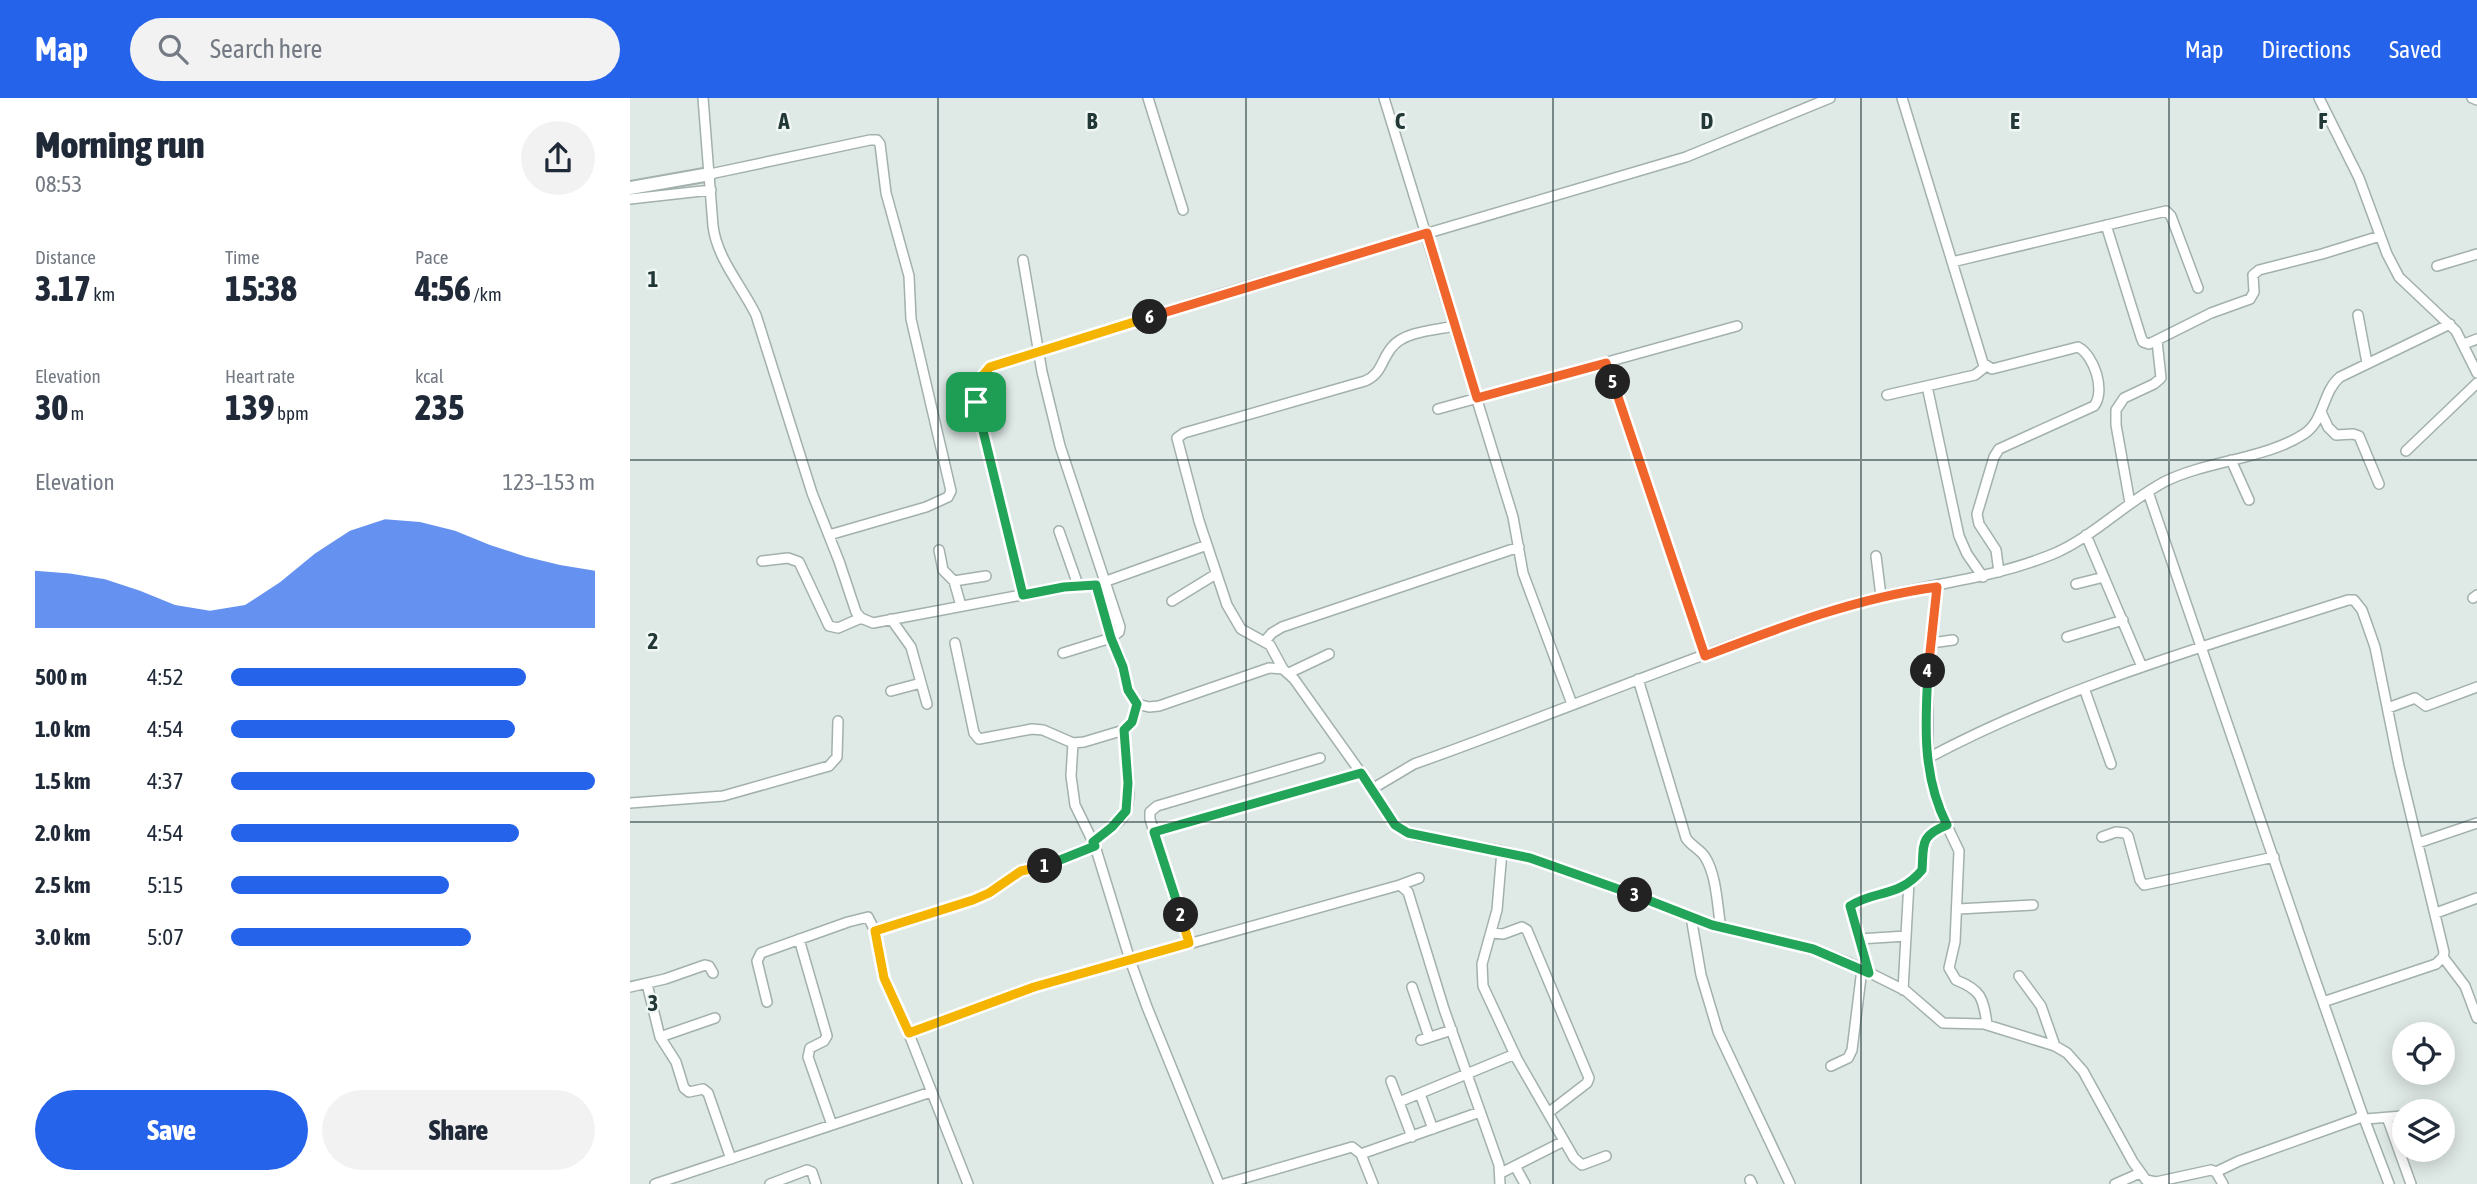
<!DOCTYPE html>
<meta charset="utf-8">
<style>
:root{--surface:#fff;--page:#f2f2f3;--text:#1f2937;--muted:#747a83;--accent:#2563eb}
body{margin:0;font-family:"Asap Condensed",sans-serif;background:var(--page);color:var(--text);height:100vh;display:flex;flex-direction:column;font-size:26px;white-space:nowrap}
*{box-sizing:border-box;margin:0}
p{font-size:23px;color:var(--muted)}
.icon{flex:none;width:38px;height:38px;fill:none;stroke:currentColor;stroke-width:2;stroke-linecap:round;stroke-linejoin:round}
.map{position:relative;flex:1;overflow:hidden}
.sheet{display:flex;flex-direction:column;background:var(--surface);width:630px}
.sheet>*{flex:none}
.fabs{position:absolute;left:1762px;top:924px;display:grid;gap:14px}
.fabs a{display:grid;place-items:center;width:63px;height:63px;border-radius:50%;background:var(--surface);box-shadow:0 4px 18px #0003;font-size:35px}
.pin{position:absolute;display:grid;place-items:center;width:60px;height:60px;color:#fff;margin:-30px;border-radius:14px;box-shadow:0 4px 10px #0006}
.km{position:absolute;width:35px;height:35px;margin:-18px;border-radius:50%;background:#222;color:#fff;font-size:19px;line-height:35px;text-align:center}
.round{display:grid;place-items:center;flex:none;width:74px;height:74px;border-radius:37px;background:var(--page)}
.overview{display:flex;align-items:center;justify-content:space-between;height:119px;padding:0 35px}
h1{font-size:38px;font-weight:800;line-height:52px}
.stats{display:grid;grid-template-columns:repeat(3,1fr);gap:10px;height:119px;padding:7px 35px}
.stats div{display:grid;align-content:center}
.stats b{font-size:35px;font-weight:800}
.stats small{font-size:19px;font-weight:400}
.stats p{font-size:19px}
.chart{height:196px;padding:14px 35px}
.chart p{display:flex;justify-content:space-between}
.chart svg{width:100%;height:126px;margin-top:7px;fill:var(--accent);opacity:.7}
.cta{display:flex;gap:14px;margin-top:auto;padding:14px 35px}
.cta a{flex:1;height:80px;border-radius:42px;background:var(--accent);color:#fff;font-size:28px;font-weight:800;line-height:80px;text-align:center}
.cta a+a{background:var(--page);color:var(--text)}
ul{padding:0 35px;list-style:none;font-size:23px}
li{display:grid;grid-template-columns:112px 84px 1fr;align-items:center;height:52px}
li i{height:18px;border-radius:9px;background:var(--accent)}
header{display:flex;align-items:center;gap:42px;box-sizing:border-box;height:98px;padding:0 35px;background:var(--accent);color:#fff}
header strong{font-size:33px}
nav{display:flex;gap:38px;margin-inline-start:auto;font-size:24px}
.search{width:490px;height:63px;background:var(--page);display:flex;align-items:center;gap:18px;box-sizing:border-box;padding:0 24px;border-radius:38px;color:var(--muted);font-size:26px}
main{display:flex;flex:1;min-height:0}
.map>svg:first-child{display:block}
</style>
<header>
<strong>Map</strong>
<div class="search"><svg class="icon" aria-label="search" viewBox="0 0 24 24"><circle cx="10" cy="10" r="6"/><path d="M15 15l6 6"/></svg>Search here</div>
<nav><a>Map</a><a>Directions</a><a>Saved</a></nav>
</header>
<main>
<section class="sheet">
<div class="overview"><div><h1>Morning run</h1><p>08:53</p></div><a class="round"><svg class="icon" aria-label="share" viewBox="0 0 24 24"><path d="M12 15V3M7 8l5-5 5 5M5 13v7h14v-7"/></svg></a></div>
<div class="stats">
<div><p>Distance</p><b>3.17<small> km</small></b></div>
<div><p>Time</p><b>15:38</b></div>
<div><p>Pace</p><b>4:56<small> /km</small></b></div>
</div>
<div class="stats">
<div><p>Elevation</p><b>30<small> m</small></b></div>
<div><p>Heart rate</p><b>139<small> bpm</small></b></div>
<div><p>kcal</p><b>235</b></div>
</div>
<div class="chart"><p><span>Elevation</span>123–153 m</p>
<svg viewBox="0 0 160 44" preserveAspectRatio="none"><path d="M0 44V24L10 25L20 27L30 31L40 36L50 38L60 36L70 28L80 18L90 10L100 6L110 7L120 10L130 15L140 19L150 22L160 24V44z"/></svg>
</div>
<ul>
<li><b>500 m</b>4:52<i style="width:81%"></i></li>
<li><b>1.0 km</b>4:54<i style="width:78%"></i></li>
<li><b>1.5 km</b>4:37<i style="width:100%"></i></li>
<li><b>2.0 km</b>4:54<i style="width:79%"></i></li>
<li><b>2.5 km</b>5:15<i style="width:60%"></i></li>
<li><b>3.0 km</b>5:07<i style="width:66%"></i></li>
</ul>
<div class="cta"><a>Save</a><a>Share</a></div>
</section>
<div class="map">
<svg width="1847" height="1086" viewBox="0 0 1847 1086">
<rect width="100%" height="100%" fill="#dfe9e6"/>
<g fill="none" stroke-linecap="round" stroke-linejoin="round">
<g stroke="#a2b0ae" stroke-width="12">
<path id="minor" d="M 73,0 L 83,128 C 87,161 112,188 126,217 L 182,395 L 209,463 L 226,514 L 231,520 L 243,525 L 434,489 L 466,487 L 481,540 L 491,561 L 498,592 L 507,606 L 519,609 L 529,608 L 639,570 L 653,571 L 664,581 L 731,675 L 760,720 L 770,731 L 787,738 L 872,753 L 900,760 L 995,793 L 1082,827 L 1183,851 L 1220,865 L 1276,893 L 1313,925 L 1354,926 L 1425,948 L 1437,955 L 1453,973 L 1503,1064 L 1516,1082 L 1526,1084 L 1581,1072 L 1586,1074 L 1593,1086
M 518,0 L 553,112
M 754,0 L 883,419 L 893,475 L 942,606
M 1272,0 L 1353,265 L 1362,271 L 1448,249 C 1464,257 1476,293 1464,308 L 1369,351 L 1364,359 L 1347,416 L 1349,426 L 1366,452 L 1369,474
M 1689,0 L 1729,80 L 1757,156 L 1769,179 L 1826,233 L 1847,275
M 1842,0 L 1847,2
M 80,76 L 240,42 L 247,42 L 250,46 L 256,95 L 279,178 L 281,221 L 321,393 L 318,399 L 296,409 L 199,437
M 0,101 L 81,92
M 1476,127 L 1511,239 L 1513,244 L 1519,246 L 1581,215 L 1620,201 L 1624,194 L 1623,177 L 1629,172 L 1692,156 L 1750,138
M 393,162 L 412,274 L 430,348 L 490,529 L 489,534 L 481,540 L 433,555
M 1322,164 L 1536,113 L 1541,118 L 1568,190
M 1807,168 L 1847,156
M 1728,217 L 1737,265
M 1834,246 L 1847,241
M 976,265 L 1075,557
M 1297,288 L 1329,438 L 1337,456 L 1353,479
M 1257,297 L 1345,277 L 1355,269
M 808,311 L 1107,228
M 1691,314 L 1698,329 L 1706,337 L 1723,336 L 1729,338 L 1749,386
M 1776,353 L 1847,285
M 1601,362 L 1619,402
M 1518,394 L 1680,867 L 1732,1015 L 1729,1020 L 1609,1063 L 1586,1074
M 1500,405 L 1486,327 L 1486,312 L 1494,300 L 1524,286 L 1531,280 L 1527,243
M 429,433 L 448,487
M 1456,437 L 1512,569
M 309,452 L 313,472 L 324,483 L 331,508
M 1246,458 L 1251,498
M 132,463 L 158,460 L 169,464 L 199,528 L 208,530 L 231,520
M 324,483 L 356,478
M 471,485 L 577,447
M 1446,486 L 1474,479
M 1307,489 L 1298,580 L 1298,669 L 1308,709 L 1329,753 L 1325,844 L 1319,870 L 1326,882 C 1351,892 1353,899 1357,926
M 393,497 L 346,304 L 349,282 L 360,269 L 588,197 L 1056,59 L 1200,0
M 1843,500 L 1847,497
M 542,503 L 586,476
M 261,521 L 281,549 L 297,606
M 1437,539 L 1493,522
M 635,543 L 642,535 L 652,529 L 889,449
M 325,545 L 344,635 L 349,641 L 402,631 L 413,632 L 443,645 L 454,644 L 494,632 L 502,624 L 507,606
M 1301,545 L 1323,542
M 653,571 L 640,547 L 611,531 L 597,507 L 569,423 L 547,340 L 554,335 L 735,283 C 752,276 751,262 762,249 C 775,233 806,232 825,228
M 659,575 L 699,556
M 1008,581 L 1056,740 C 1061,748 1070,751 1075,759 C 1087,778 1087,808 1091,830
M 1454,590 L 1481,666
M 261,593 L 291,585
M 1758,610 L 1785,600 L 1796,608 L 1847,589
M 443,645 L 441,678 L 445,707 L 465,748 L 500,862 L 517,909 L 589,1086
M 1298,660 C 1431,589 1575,548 1718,502 L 1724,502 L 1732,512 L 1745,549 L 1769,668 L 1814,854 L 1813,859 L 1806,866 L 1693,904
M 742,691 L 784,666 C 928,615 1068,555 1212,509 C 1282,487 1355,484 1423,456 C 1463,439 1495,405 1534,384 C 1575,363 1636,361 1674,336 C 1695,322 1692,294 1710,279 L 1820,226
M 0,705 L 93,698 L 199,668 L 207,659 L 208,623
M 524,734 L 731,675
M 1472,739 L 1486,734 L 1495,735 L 1498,738 L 1510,782 L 1514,787 L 1644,759
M 463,744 C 473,736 485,729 493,719 C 505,703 495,653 494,632
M 1788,745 L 1847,725
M 872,753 L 867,812 L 852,866 L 853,888 L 887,961 L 944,1060 L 952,1067 L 976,1058
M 770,787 L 789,780
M 1328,811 L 1403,807
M 1806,815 L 1847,800
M 1061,819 L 1071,877 L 1088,934 L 1160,1086
M 245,833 L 351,799 L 391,773 L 414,769 L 465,748
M 862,835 L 873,836 L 892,829 L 897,832 L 959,980 L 957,985 L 918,1015
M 169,841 L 197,938 L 194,943 L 180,950 L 178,959 L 202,1027
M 1229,841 L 1276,838
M 559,845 L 520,721 L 520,714 L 527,708 L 690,660
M 1813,859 L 1835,888 L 1847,920
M 1239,875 L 1220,809 C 1243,792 1269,800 1292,772 C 1294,747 1289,738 1317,727
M 1389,878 L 1411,908 L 1425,948
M 17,886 L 30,939 L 46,964 L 54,990 L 59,994 L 73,991 L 78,995 L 101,1061
M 0,889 L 35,881 L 75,867 L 79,868 L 83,875
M 782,889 L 799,939
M 1273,892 L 1279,784
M 137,904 L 127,863 L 131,855 L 218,824 L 238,819 L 245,833 L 254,880 L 277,931 L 338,1086
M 279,935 L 404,889 L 770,787 L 778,794 L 814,911 L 869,1067 L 870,1086
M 30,939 L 85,920
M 791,942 L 822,932
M 1201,968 L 1218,960 L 1222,952 L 1232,871
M 761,983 L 782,1039
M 790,996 L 803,1031
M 769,1004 L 885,956
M 1732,1015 L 1759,1086
M 1736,1021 L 1772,1018
M 1758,1022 L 1781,1086
M 731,1056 L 850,1014
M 885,1068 L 895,1086
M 871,1075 L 934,1043
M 1120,1082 L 1122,1086
M 25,1086 L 301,994
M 140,1086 L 177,1072 L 182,1074 L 186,1086
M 594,1086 L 722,1049 L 731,1056 L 743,1086
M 1485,1086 L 1510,1075"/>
</g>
<g stroke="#a2b0ae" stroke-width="16">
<path id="tertiary" d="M 0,90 L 80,76"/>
</g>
<use href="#minor" stroke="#fff" stroke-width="9"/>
<use href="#tertiary" stroke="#fff" stroke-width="12"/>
</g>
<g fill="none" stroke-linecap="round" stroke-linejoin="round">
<g stroke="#fff" stroke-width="14">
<path id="split-1" d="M 346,304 L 393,497 L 434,489 L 466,487 L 481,540 L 493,569 L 498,592 L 507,606 L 502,624 L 494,632 L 498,685 L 496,713 L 482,729 L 463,744 L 465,748 L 415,768"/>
</g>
<g stroke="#fff" stroke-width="14">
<path id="split-2" d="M 415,768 L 391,773 L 359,795 L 343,802 L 245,833 L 254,880 L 279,935 L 404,889 L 559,845 L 551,817"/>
</g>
<g stroke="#fff" stroke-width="14">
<path id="split-3" d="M 551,817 L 524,734 L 731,675 L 765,727 L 778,735 L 900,760 L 1005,797"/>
</g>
<g stroke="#fff" stroke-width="14">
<path id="split-4" d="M 1005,797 L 1082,827 L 1183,851 L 1239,875 L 1220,808 C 1244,792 1269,800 1292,772 C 1294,747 1289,738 1317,727 C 1292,678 1295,626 1298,573"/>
</g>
<g stroke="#fff" stroke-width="14">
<path id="split-5" d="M 983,284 L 1075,558 C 1151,529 1226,500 1307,489 L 1298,573"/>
</g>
<g stroke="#fff" stroke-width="14">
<path id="split-6" d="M 520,219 L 797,135 L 847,300 L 976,265 L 983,284"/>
</g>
<g stroke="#fff" stroke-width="14">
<path id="split-7" d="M 346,304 L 349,282 L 360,269 L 520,219"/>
</g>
<use href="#split-1" stroke="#22a559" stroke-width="9"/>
<use href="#split-2" stroke="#f5b400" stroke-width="9"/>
<use href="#split-3" stroke="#22a559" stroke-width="9"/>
<use href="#split-4" stroke="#22a559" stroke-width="9"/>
<use href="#split-5" stroke="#f0652b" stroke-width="9"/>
<use href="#split-6" stroke="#f0652b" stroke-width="9"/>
<use href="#split-7" stroke="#f5b400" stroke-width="9"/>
</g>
<path fill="none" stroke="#213836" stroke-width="2" stroke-opacity="0.55" d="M 308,0 L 308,1086M 616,0 L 616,1086M 923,0 L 923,1086M 1231,0 L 1231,1086M 1539,0 L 1539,1086M 0,362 L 1847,362M 0,724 L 1847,724"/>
<g font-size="23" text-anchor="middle" font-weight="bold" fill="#213836" stroke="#eff6f4" stroke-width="5" stroke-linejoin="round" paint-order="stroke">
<text x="154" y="31">A</text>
<text x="462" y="31">B</text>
<text x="770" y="31">C</text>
<text x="1077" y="31">D</text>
<text x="1385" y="31">E</text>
<text x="1693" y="31">F</text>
<text x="23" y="189">1</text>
<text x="23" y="551">2</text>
<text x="23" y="913">3</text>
</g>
</svg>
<div class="fabs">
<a><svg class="icon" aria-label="locate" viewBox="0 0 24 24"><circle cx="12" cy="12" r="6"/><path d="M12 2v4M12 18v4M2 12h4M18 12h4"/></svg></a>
<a><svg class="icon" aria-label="layers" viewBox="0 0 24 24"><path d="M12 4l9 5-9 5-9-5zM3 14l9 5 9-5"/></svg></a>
</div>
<div class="pin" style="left:346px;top:304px;background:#1e9e55"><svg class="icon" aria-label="arrive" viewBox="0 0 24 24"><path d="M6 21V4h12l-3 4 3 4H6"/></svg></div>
<b class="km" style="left:415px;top:768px">1</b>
<b class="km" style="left:551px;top:817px">2</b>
<b class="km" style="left:1005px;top:797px">3</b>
<b class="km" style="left:1298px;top:573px">4</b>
<b class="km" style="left:983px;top:284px">5</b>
<b class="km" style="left:520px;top:219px">6</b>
</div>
</main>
